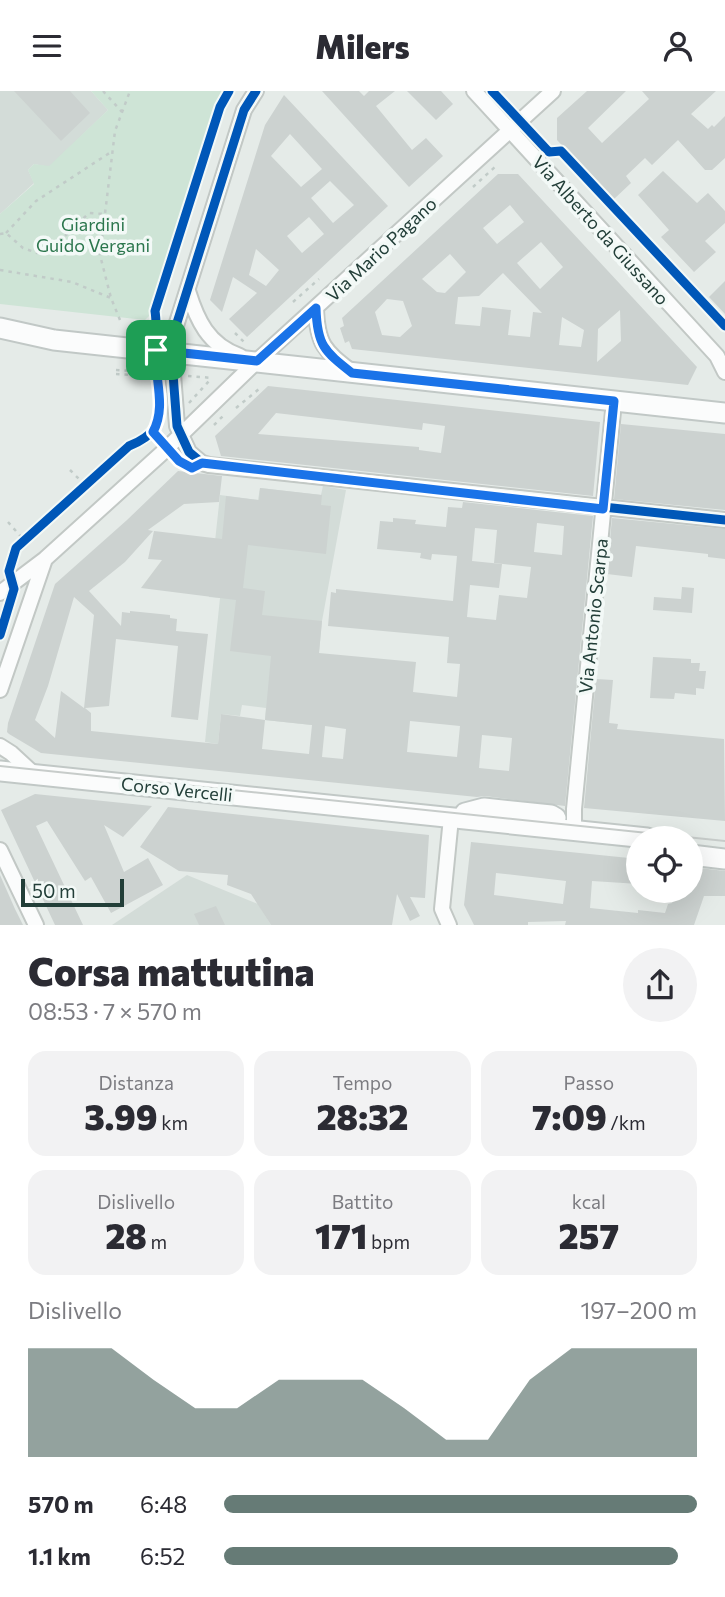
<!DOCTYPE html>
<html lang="it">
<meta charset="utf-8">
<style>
:root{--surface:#fff;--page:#f2f2f3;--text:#2b2b33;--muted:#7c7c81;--accent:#667b76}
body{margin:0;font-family:Commissioner,sans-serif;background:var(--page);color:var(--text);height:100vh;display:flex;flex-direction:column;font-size:26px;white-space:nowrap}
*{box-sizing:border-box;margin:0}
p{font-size:23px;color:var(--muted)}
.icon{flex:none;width:38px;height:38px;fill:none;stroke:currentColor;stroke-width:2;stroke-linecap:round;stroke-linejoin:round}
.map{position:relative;height:834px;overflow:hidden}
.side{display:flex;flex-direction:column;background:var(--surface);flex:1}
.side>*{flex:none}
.tools{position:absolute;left:626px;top:735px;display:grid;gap:14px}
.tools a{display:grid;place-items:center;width:77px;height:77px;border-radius:50%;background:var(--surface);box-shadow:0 7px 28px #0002;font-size:35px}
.scale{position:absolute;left:21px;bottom:18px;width:103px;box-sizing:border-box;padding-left:7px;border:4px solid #223e38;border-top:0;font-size:19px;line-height:24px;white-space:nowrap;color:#223e38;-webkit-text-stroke:5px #f3f9f7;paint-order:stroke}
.pin{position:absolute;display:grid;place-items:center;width:60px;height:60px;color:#fff;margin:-30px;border-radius:14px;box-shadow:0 4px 10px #0006}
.round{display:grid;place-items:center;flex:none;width:74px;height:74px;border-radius:37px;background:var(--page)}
.headline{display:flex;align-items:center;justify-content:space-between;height:119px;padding:0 28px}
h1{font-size:38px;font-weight:800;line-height:52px}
.metrics{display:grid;grid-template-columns:repeat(3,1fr);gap:10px;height:119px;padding:7px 28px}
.metrics div{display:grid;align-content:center;border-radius:18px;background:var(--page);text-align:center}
.metrics b{font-size:35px;font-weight:800}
.metrics small{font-size:19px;font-weight:400}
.metrics p{font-size:19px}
.chart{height:196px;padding:14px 28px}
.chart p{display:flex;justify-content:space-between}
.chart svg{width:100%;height:126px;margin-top:7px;fill:var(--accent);opacity:.7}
ul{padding:0 28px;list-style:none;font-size:23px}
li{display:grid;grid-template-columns:112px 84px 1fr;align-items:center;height:52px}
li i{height:18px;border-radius:9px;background:var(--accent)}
header{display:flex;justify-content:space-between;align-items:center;height:91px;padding:0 28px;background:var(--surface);font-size:32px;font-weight:800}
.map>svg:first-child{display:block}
</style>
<header><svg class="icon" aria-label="menu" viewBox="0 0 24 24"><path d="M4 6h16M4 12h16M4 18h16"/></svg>Milers<svg class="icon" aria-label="person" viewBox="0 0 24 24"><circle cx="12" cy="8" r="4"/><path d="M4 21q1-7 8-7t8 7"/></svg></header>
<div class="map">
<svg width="725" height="834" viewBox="0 0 725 834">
<rect width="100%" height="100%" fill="#e5ebe8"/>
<path fill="#d3dcd8" d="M 0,0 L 91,0 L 108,19 L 49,76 L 34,73 L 28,79 L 34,92 L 0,123 Z
M 323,395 L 346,399 L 322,530 L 312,634 L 265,629 L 266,617 L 242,614 L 240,625 L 221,623 L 218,653 L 205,651 L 220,507 L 209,506 L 220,404 L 258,409 L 260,397 L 321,404 Z
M 187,784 L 258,813 L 271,834 L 112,834 Z"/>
<path fill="#cee4d6" d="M 91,0 L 224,0 L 213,26 L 150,224 L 145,229 L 0,213 L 0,123 L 34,93 L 28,79 L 34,73 L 49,75 L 108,19 Z"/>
<path fill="#ccd2d0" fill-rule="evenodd" d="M 14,0 L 70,0 L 90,22 L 61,50 Z
M 322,0 L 359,0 L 364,5 L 369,0 L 395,0 L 376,15 L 412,59 L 426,47 L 443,65 L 409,96 Z
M 407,0 L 441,0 L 453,13 L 436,29 Z
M 587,0 L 626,0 L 588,37 L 602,52 L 649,8 L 642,0 L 716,0 L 691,23 L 708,38 L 712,34 L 714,36 L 725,25 L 725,67 L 712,79 L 705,79 L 678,49 L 652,74 L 645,67 L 626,85 L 631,92 L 613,109 L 557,49 L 557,27 Z
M 284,4 L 388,115 L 247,246 L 229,228 L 257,202 L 233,186 L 222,221 L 210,209 L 265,34 ZM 290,43 L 322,78 L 301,96 L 271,65 ZM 330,90 L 354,114 L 333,132 L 311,107 ZM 309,126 L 324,143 L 302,162 L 287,145 ZM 256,158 L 279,179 L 266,195 L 249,184 Z
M 663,80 L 697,112 L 708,102 L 725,120 L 725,132 L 705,150 L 716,161 L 694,181 L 661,146 L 669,139 L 638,104 Z
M 498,83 L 518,83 L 697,276 L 688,294 L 352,258 L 349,250 L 345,252 L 340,237 L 344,235 L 342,227 ZM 510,114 L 524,131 L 497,153 L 483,137 ZM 541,151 L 563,176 L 540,198 L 517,172 ZM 450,163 L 466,181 L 445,202 L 437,201 L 422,188 ZM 503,182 L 542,222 L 533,221 L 530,246 L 508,244 L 511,219 L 482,216 L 480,235 L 455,233 L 458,206 L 479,205 ZM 387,208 L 403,210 L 412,235 L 400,246 L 382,244 L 375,221 ZM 620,219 L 621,250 L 597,271 L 598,238 ZM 562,226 L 584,239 L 581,256 L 559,254 Z
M 725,190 L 725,223 L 709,206 Z
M 268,295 L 600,331 L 593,405 L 221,365 L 215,345 ZM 276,322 L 422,339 L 423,332 L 445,335 L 441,362 L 419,359 L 419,356 L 258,343 Z
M 621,333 L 725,343 L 725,419 L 614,408 Z
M 178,380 L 222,385 L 219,411 L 184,413 L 148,439 L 153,440 L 125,471 L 89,500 L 121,535 L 122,521 L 130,522 L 130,520 L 170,524 L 170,527 L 177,528 L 176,540 L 208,543 L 198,629 L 171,626 L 178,555 L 116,548 L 109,615 L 85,617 L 91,622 L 91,640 L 218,653 L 221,623 L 265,629 L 271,565 L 230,560 L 236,509 L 141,497 L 162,469 L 148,468 L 154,440 L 222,448 L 226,405 L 259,409 L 260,397 L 322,404 L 321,414 L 331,415 L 326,463 L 248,454 L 243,497 L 265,500 L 262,524 L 322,530 L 319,562 L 416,571 L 413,601 L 457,606 L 460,573 L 447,572 L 449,546 L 328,535 L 331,501 L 336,502 L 336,498 L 453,510 L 457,465 L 432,463 L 431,469 L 420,467 L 421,462 L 377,458 L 380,430 L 393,431 L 393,427 L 416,429 L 415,433 L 446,436 L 448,416 L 462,417 L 463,411 L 593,425 L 565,715 L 485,705 L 477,706 L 41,662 L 9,643 L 7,641 L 8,632 L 55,493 L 127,429 ZM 537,432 L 564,435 L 562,464 L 534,461 ZM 475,437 L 497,439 L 494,472 L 531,476 L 527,507 L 499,504 L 496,529 L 467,526 L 470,494 L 499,497 L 502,473 L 472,470 ZM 74,506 L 94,524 L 84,617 L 61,600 L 55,647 L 35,629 L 48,595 ZM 265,629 L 312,634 L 309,663 L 262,658 ZM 410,630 L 460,635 L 457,666 L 407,661 ZM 325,635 L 346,638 L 343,668 L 322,666 ZM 482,644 L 512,647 L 509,680 L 479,677 Z
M 612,427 L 725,438 L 725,468 L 708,466 L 708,463 L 636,455 L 632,486 L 607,483 Z
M 682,496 L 694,497 L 692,522 L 653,519 L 654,506 L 681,508 Z
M 653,566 L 691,568 L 691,572 L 700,572 L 699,580 L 706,580 L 704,598 L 696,597 L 696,604 L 675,602 L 674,608 L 650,607 Z
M 596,588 L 613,589 L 609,632 L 618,633 L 617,638 L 724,648 L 725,730 L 584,717 Z
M 35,703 L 152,715 L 123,746 L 104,734 L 124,781 L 148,767 L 163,794 L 111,822 L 91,786 L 85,790 L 47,730 L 36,735 L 83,834 L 55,834 L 1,719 Z
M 168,716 L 429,744 L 425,807 L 410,806 L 420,825 L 410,830 L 397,803 L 392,834 L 271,834 L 251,803 L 227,794 L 228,784 L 179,780 L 140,756 Z
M 471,751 L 639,768 L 639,793 L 592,790 L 590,817 L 638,822 L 638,819 L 665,822 L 668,813 L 672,812 L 678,800 L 691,800 L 691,776 L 725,780 L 725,805 L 704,805 L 694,834 L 565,834 L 566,830 L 528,831 L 528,834 L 474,834 L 464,814 ZM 496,782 L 566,790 L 563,813 L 494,804 Z
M 0,784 L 15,818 L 23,834 L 0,834 Z
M 216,815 L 225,834 L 199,834 L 194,823 Z"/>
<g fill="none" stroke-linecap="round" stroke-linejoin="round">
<g stroke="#c2c8c5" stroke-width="18">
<path id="street" d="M 256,0 L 244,19 L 175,238 L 173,283 L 177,335 L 189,361 L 202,372 L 209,374 L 725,429
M 474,0 L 717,265 L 725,281
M 188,200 C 197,229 208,254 240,265
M 316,217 C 317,254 325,260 352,281
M 0,502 L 45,468 L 162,362 L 257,270 L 553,0
M 0,599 L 45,468
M 0,655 L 11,662 L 35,684
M 574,739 L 574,718 L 614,310
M 0,759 L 36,834
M 449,834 L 442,818 L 451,727"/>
</g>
<g stroke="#c1c8c6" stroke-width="23">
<path id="secondary" d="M 0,237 L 54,249 L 725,322
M 0,680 L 647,747
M 465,722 L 484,717 L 551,724 L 556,727
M 691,764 L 725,768"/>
</g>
<path stroke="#c1cbc8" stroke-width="2.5" stroke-dasharray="3.5 5" stroke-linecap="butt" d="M 103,0 L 122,21
M 473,96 L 496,75
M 6,142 L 36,110 L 111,61
M 0,143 L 6,142 L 23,157 L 37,162 L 65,145 L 89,122 L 104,123
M 0,179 L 72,191 L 111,207
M 293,211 L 319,188
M 120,229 L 111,207 L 100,164 L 115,40 L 130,0
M 134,235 L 147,235
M 235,242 L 244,251
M 116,279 L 131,280
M 116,283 L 131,284
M 188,285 L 213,287
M 189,312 L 209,290
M 236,317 L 259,298
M 214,334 L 223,325
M 70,379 L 83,392
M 87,396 L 89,398
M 8,431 L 23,448"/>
<use href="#street" stroke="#fbfcfc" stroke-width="14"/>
<use href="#secondary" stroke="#fbfcfc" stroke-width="19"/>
<path stroke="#c7ccca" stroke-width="2" d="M 0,675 L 725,750"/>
<g stroke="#f3f9f7" stroke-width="13">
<path id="cycleway" d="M 256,0 L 244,19 L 175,238 L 173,283 L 177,335 L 189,361 L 202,372 L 209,374 L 725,429
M 492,0 L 549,61 L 561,60 L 725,235
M 0,544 L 14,498 L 9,480 L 16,457 L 129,355 C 154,345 164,332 160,303 C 159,294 155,285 155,276 C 154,257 158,239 155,220 L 220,16 L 229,0"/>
</g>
<use href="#cycleway" stroke="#0057b8" stroke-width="9"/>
</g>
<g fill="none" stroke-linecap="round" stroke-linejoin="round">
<g stroke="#fff" stroke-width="14">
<path id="route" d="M 316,217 C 317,254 324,260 352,282 L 614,310 L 603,418 L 202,372 L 192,377 L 179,370 L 153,341 C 167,315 154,288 156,259 L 257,270 Z"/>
</g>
<use href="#route" stroke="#1a73e8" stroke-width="9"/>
</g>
<g text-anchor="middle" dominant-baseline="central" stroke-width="7" stroke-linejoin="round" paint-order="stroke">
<g font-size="18" fill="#2b764d" stroke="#f3f9f7">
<text x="93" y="133">Giardini<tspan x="93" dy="21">Guido Vergani</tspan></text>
</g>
<g font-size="18" fill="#223e38" stroke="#f3f9f7">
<text transform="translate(601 139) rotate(48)">Via Alberto da Giussano</text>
<text transform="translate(381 158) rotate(-43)">Via Mario Pagano</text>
<text transform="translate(593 525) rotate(-84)">Via Antonio Scarpa</text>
<text transform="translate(177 698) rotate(6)">Corso Vercelli</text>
</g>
</g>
</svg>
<div class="tools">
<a><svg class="icon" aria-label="locate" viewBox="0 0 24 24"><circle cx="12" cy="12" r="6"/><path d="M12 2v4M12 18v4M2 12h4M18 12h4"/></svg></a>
</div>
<div class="scale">50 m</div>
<div class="pin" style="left:156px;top:259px;background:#1e9e55"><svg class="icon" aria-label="arrive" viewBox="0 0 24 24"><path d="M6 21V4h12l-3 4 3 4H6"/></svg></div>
</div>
<section class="side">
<div class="headline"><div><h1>Corsa mattutina</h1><p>08:53 · 7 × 570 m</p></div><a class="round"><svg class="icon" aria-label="share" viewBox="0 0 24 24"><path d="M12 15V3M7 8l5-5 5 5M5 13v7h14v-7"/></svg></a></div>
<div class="metrics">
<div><p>Distanza</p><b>3.99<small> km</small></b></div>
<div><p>Tempo</p><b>28:32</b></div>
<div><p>Passo</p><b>7:09<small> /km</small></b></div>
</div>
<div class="metrics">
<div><p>Dislivello</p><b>28<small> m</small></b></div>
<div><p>Battito</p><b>171<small> bpm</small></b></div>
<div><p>kcal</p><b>257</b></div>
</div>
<div class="chart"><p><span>Dislivello</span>197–200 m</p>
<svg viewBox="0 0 160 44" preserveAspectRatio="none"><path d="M0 44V6L10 6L20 6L30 17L40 27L50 27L60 17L70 17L80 17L90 27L100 38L110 38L120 17L130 6L140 6L150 6L160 6V44z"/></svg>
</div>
<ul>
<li><b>570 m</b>6:48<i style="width:100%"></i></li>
<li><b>1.1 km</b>6:52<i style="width:96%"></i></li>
</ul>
</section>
